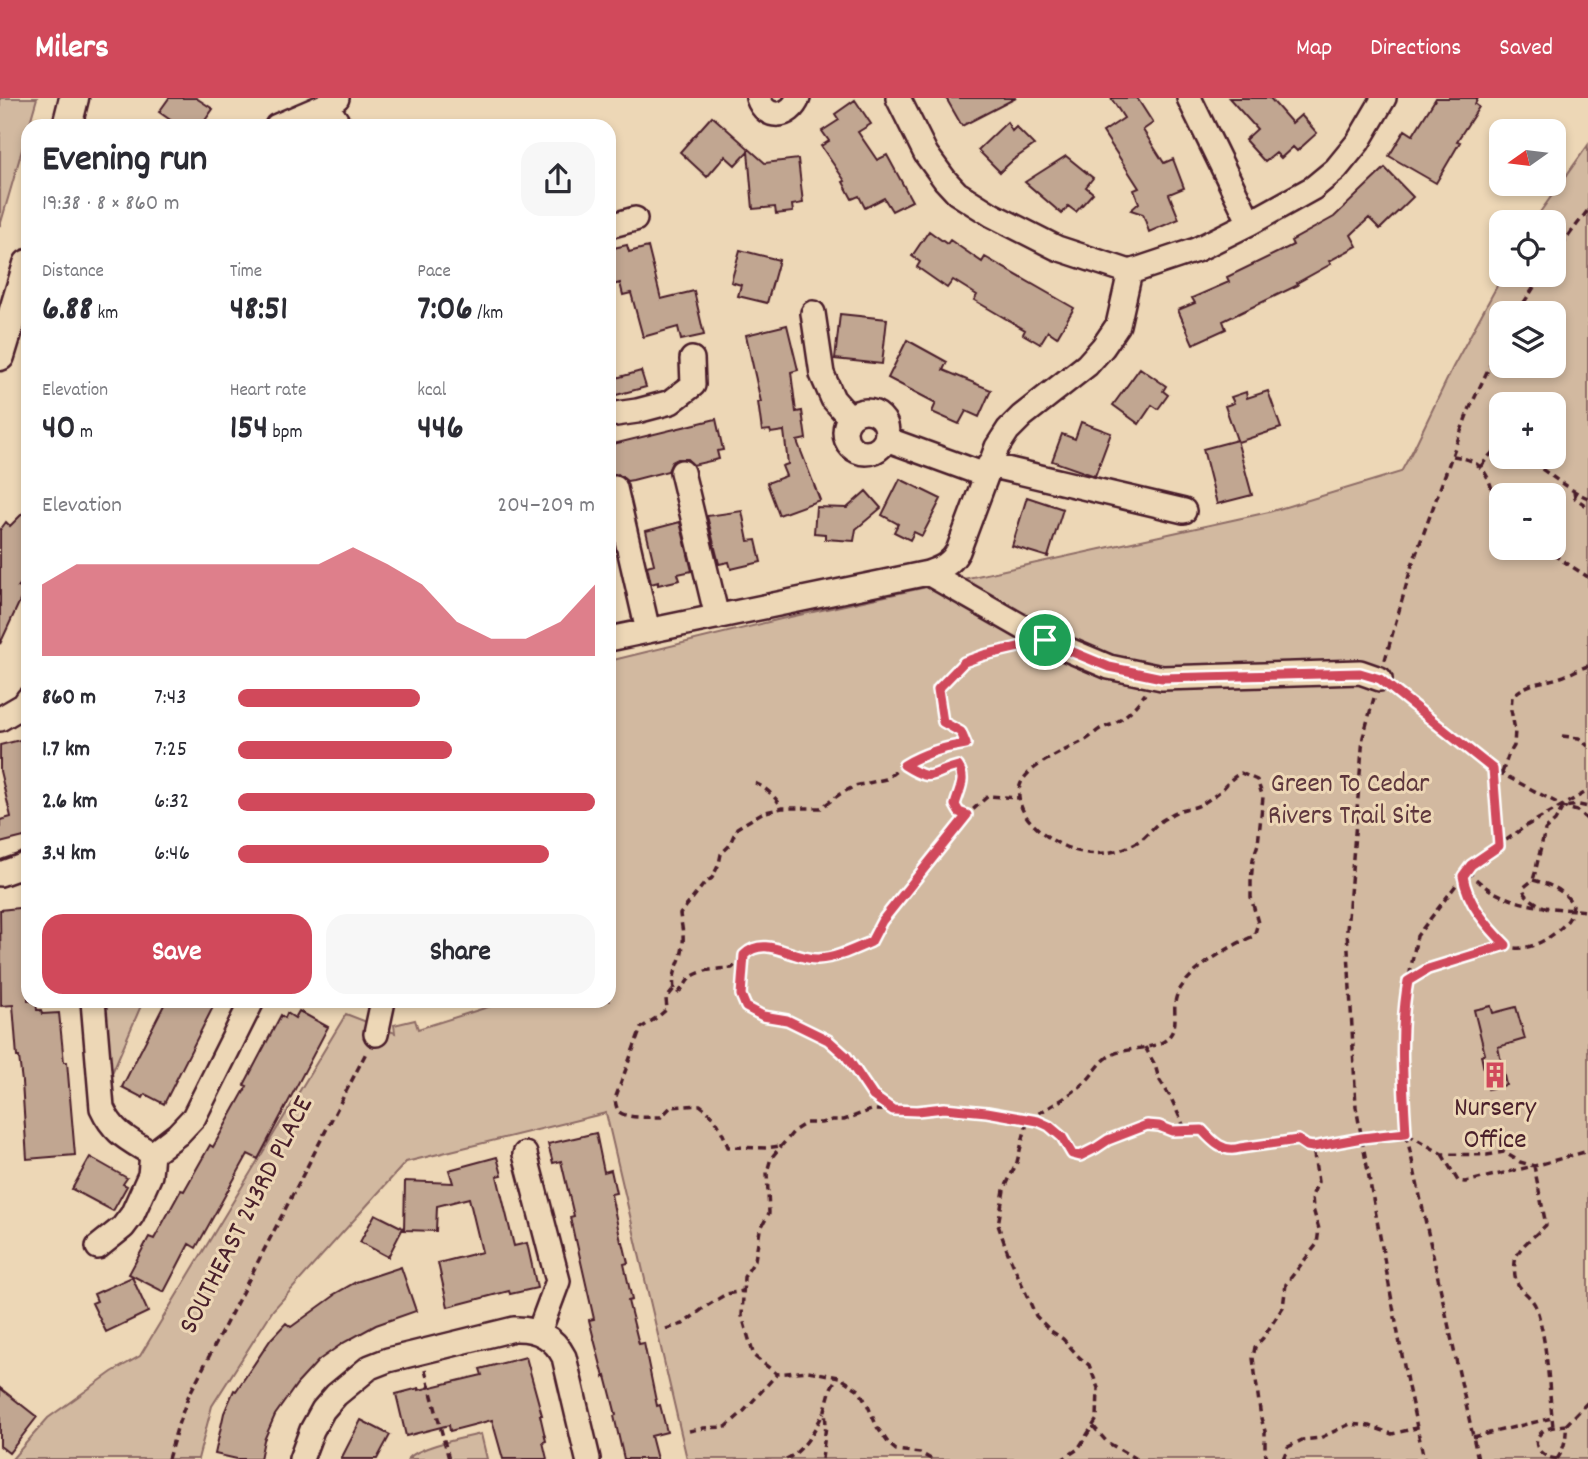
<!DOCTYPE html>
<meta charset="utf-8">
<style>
:root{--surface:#fff;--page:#f7f7f7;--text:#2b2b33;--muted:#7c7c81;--accent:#d1495b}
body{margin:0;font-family:Dekko,sans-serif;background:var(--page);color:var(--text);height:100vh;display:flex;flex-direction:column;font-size:26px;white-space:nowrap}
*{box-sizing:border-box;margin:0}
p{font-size:23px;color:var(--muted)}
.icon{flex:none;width:38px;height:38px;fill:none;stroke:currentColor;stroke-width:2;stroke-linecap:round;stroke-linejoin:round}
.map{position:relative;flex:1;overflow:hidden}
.drawer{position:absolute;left:21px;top:21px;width:595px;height:889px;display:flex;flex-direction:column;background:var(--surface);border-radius:21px;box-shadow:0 4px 10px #0003}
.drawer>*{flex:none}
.needle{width:46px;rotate:256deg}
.buttons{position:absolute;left:1489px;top:21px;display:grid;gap:14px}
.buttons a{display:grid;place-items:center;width:77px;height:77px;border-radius:14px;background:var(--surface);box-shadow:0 4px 10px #0003;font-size:35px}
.pin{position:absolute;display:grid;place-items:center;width:60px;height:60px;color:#fff;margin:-30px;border:4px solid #fff;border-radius:50%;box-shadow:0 2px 7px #0007}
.round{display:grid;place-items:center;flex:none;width:74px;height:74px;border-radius:21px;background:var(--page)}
.head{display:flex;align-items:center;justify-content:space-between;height:119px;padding:0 21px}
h1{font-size:38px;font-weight:800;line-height:52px}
.figures{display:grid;grid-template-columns:repeat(3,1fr);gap:10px;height:119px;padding:7px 21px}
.figures div{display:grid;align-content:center}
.figures b{font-size:35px;font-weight:800}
.figures small{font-size:19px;font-weight:400}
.figures p{font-size:19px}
.chart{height:196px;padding:14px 21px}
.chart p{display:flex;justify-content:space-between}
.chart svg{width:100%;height:126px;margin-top:7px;fill:var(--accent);opacity:.7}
.button{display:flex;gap:14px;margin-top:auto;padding:14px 21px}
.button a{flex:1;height:80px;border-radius:21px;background:var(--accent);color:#fff;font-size:28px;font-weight:800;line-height:80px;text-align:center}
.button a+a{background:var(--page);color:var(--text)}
ul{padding:0 21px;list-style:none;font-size:23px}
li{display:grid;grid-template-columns:112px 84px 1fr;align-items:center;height:52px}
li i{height:18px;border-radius:9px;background:var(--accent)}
header{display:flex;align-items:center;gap:42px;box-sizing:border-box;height:98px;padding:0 35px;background:var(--accent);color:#fff}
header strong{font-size:33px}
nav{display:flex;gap:38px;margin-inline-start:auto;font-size:24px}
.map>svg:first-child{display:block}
</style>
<header>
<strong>Milers</strong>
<nav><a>Map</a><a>Directions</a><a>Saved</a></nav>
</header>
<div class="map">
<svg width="1588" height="1361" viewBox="0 0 1588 1361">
<rect width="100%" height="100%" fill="#edd7b6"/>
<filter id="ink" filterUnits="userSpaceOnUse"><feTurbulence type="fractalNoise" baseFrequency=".0143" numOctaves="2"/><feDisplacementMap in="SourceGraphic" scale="14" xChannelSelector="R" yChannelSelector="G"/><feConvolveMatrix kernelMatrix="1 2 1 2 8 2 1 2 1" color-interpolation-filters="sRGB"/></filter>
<g filter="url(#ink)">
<path fill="#d2b9a0" stroke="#8e6c66" stroke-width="2" fill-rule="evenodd" d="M 0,0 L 37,0 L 0,128 Z
M 1588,47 L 1588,1361 L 687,1361 L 606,1015 L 406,1064 L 273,1212 L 212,1308 L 198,1361 L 12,1361 L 48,1320 L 112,1274 L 140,1258 L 346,916 L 395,935 L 394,927 L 415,922 L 418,931 L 507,903 L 609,903 L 609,563 L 781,521 L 1269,414 L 1401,374 L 1413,352 L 1453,269 L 1503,177 L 1554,177 L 1554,124 L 1533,124 ZM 1502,215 L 1554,215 L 1554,268 L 1502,268 ZM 1502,306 L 1554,306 L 1554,359 L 1502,359 ZM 1502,397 L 1554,397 L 1554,450 L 1502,450 Z
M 104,903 L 143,903 L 109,982 L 103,907 Z
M 481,1336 L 487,1361 L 408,1361 C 419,1348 464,1340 481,1336 Z"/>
<path fill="#c1a691" stroke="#4a1f2b" stroke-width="2" d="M 169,0 L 196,0 L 213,11 L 201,28 L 179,28 L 159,14 Z
M 946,0 L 1016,0 L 962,28 Z
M 1111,0 L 1137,0 L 1153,25 L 1143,32 L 1164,65 L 1173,61 L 1184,90 L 1169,96 L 1179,121 L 1149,134 L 1143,116 L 1131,112 L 1139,105 L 1134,92 L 1139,90 L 1103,34 L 1124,20 Z
M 1229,0 L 1270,0 L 1292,25 L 1301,17 L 1317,35 L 1297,53 L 1293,49 L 1281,60 L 1276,55 L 1265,64 L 1245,42 L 1257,31 Z
M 1436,0 L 1478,0 L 1475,6 L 1479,9 L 1457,43 L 1460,44 L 1436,85 L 1389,58 L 1405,32 L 1413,37 Z
M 855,2 L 871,26 L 858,34 L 877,62 L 887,57 L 912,103 L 892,113 L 884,100 L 865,110 L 859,98 L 852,101 L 843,84 L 845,83 L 821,48 L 829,43 L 822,33 L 839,22 L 835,16 Z
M 712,18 L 765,65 L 798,61 L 803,105 L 792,107 L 793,114 L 776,116 L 775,109 L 753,111 L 748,53 L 735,67 L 725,58 L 707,79 L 680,54 Z
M 1007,24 L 1012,33 L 1016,29 L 1034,47 L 1013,62 L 1000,74 L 978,52 Z
M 1066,58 L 1093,80 L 1086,89 L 1093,95 L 1076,114 L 1068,108 L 1062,116 L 1025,84 Z
M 1385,70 L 1413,99 L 1380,131 L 1369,120 L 1351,137 L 1357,148 L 1329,163 L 1331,166 L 1297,185 L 1298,187 L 1223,223 L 1226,231 L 1193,246 L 1178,212 L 1195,205 L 1192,200 L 1229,184 L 1227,179 L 1293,147 L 1291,143 L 1334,119 Z
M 929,133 L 947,146 L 950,142 L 982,164 L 985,159 L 1074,210 L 1057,239 L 1048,233 L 1040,246 L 1023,236 L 1025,232 L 974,202 L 977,197 L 953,182 L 947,190 L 917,169 L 920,164 L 912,158 Z
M 627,147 L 629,154 L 648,149 L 661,201 L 694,193 L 704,237 L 681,242 L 678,229 L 643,239 L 631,195 L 623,197 L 620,185 L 609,188 L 609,151 Z
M 740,152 L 779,162 L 767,205 L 738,198 L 741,187 L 731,184 Z
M 840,216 L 887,221 L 882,266 L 835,261 Z
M 787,227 L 798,272 L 791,274 L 796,314 L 802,313 L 806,341 L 797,343 L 820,402 L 779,417 L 767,385 L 786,378 L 782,368 L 788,366 L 784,333 L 771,335 L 770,332 L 762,333 L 758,304 L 761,304 L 746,237 Z
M 907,242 L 947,264 L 943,272 L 991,292 L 979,319 L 966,313 L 959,326 L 932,314 L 936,305 L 888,280 Z
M 1140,270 L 1166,288 L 1163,293 L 1168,297 L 1158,311 L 1152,307 L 1139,326 L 1113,307 Z
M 641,273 L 646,289 L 609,299 L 609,282 Z
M 1268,293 L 1281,330 L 1238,344 L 1237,342 L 1252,397 L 1217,406 L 1203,351 L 1237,342 L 1225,308 L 1234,305 L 1231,299 L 1246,294 L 1247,300 Z
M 716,321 L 723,352 L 717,353 L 719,361 L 693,367 L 687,361 L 678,361 L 672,364 L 668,373 L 633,382 L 627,383 L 618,376 L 609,378 L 609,347 Z
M 1081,324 L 1111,335 L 1095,378 L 1052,363 L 1062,336 L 1075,341 Z
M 900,381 L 941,401 L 922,438 L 914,434 L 910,442 L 894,434 L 898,426 L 882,417 Z
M 866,393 L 881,410 L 856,431 L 854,443 L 825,441 L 825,436 L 814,435 L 816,409 L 847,410 Z
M 1027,399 L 1063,411 L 1048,459 L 1012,448 Z
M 28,410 L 28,477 L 18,489 L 25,492 L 0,546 L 0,432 L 6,424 L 10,428 Z
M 742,413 L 748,443 L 756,442 L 761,464 L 731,471 L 729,464 L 719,466 L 707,418 Z
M 680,424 L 692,473 L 678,476 L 680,482 L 658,487 L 658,484 L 651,486 L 647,468 L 654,466 L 646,433 Z
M 20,642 L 28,675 L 28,738 L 0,745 L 0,722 L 11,719 L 0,673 L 0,647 Z
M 28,809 L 28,903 L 36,903 L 37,912 L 41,912 L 42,916 L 59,915 L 64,964 L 67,964 L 75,1057 L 27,1061 L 22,984 L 19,959 L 17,959 L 13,907 L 1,908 L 0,812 Z
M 166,903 L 216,903 L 164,1006 L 145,996 L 143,1000 L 122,989 Z
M 1491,908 L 1493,915 L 1516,909 L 1525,941 L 1498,949 L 1506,987 L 1488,991 L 1481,957 L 1485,956 L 1474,912 Z
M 299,913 L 328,929 L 258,1061 L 248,1056 L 196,1150 L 189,1146 L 164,1194 L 129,1176 L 149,1139 L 154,1141 L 181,1092 L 184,1093 L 210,1047 L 213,1049 L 247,988 L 244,987 L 281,917 L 285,920 L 287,915 L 295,920 Z
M 596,1035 L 604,1074 L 611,1072 L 616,1095 L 611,1096 L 621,1144 L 623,1144 L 628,1165 L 624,1166 L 632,1202 L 628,1203 L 639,1246 L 644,1245 L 657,1308 L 660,1307 L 667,1334 L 651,1338 L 657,1361 L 624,1361 L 614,1318 L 616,1317 L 606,1278 L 604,1279 L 589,1222 L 594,1221 L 576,1142 L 575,1142 L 570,1119 L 574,1118 L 561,1063 L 553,1065 L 548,1046 Z
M 90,1059 L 127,1080 L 123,1086 L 127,1088 L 113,1113 L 72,1091 Z
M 497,1059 L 502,1077 L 497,1078 L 514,1148 L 527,1145 L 537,1190 L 510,1196 L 509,1193 L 448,1209 L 438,1165 L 482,1154 L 469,1100 L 437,1108 L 436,1133 L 404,1132 L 405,1083 L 453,1085 L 449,1072 Z
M 375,1116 L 403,1130 L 388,1159 L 360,1144 Z
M 401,1169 L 416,1213 L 376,1227 L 343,1245 L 319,1262 L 297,1286 L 275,1317 L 264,1342 L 260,1361 L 237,1361 L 215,1356 L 224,1315 L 234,1292 L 236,1293 L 271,1241 L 286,1225 L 291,1229 L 334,1198 L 333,1197 L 356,1184 Z
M 132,1179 L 148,1214 L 106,1234 L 92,1205 L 97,1203 L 94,1196 Z
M 526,1259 L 542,1317 L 540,1317 L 546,1343 L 543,1344 L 547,1361 L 503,1361 L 492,1322 L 450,1333 L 449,1327 L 406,1338 L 396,1296 L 419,1290 L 419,1292 L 482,1277 L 480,1271 Z
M 0,1290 L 37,1319 L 9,1355 L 0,1348 Z
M 361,1322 L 390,1337 L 377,1361 L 341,1361 Z"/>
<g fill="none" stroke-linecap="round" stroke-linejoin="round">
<g stroke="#4a1f2b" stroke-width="28">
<path id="minor" d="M 758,0 C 766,23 790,20 798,0
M 898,0 L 926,56 L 945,82 L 957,95 L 992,117 L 1057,150 L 1130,174
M 1189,0 L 1250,125
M 326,7 L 340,28
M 277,28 L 326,7 L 337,0
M 609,128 L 635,121
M 1130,174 L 1196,152 L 1250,125 L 1313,90 L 1336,71 L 1358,44 L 1384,0
M 813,215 L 822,276 L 833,301 L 850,320
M845 334a21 21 0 1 1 42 0a21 21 0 1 1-42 0Z
M 609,317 L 637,313 L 671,304 L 693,287 L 692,261
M 886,341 L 985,377
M 989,367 L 1184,413
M 682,374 L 717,519
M 615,390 L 648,533
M 928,475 L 1045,542 L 1109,569 L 1162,580 L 1360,574 L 1380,581
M 609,541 L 928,475 C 942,470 951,466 958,453 L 997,349 L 1008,332 L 1022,318 L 1087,267 L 1103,249 L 1118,227 L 1130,174
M 0,621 L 24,607 L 28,601
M 0,776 L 28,766
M 93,903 L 102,1010 C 114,1036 128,1041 152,1056
M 376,936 L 383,903
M 525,1056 L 558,1183 L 539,1234
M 98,1149 L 123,1129 L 132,1117 L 150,1077 L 152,1056 L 178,1036 L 194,1019 L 252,903
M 301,1361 L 312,1332 L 323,1312 L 336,1297 L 370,1269 L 388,1262 L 514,1231 C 536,1230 554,1239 564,1259 L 588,1361"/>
</g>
<g stroke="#4a1f2b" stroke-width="33">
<path id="major" d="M 67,28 L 74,0
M 0,258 L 28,166"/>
</g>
<path stroke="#4a1f2b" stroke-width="3.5" stroke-dasharray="7 5" stroke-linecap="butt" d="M 1554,157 L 1588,112
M 1517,215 L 1542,177
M 1453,358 C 1494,364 1487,387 1502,419
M 1521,359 C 1545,370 1563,390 1588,400
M 1481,368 C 1487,361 1492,352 1502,351
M 1574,394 L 1575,400 L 1588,409
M 1543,450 L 1588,479
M 1385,562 L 1412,467 L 1468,314 L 1502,242
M 1394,592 L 1493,671 L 1563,708 L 1563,709 L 1577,713 L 1588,722
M 1374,600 L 1363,639 L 1347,832 L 1356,1009 L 1407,1284 L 1424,1361
M 1562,638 L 1579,640 L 1588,648
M 1493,671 L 1499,748
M 1502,675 L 1508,658 L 1514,648 L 1515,632 L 1511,612 L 1512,599 C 1528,583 1541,586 1561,579 C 1570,576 1578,571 1588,568
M 755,685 C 765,689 777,700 782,710
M 967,717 L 959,714 L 955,707 C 959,692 967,681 958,668 C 929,675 934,686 904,667 C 924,655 944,649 966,646 L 961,634 L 943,624 L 938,591 L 964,564 L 984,557 L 1018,549
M 1467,773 C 1475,780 1483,788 1492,793 C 1523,810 1555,810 1588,813
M 1463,778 L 1417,838 L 1403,911 L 1402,977 L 1406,1035 L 1478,1361
M 1533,782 C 1551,787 1563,791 1573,807 C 1572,812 1571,818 1568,822 C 1556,838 1525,858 1505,847 C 1495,841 1477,815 1471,804 C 1467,795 1464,787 1463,778 L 1471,767 L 1526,728 L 1588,693
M 1548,811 C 1539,806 1525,801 1523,790 L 1533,782 L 1535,775 L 1545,732 L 1555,723 L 1563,709 L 1579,707 L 1588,709
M 743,859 L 732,870 C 719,871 701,871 690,880 C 685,885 685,890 678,894 L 674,891 L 666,901 L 667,911 L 659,918 L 641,930 L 615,1001 C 615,1004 617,1011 618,1013 C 625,1021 651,1019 661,1019 L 671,1009 L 700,1007 C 716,1019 721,1030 728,1049 L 766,1050 L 780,1048
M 1408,883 L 1428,871 L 1506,847
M 674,891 C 671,873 683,862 683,845 C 684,836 681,825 680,816 L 704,786 L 712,780 L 719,766 L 721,756 L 729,748 L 737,730 L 762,715 L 782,710 L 821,710 L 840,696 L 855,688 L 886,681 L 904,667
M 1145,949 L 1155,967 L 1159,981 L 1171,1000 L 1185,1031
M 892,1012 L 873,998 L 846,958 L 828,942 L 787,922 L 763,918 L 746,909 L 741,897 L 744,856 C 773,839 785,860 813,861 C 834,861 852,852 871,844 L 882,823 L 960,726 L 967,717 L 988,698 L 1019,700
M 1028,1021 C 1047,1011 1066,1000 1082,987 C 1092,979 1098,966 1108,959 C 1124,948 1156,953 1168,940 C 1180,926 1172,915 1176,900 C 1183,875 1231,847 1254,838 L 1258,825 L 1251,799 L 1251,784 L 1253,761 L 1258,746 L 1263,699 L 1257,682 L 1241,675 C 1227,682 1227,689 1214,698 C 1208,702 1202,707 1195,709 C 1192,710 1188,710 1185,711 C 1179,712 1171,716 1166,720 C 1156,725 1150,734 1142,741 C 1103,767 1061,756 1031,724 C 1022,715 1015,698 1021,685 C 1030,666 1069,651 1087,641 C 1092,638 1095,634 1100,631 C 1105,628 1110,628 1115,625 C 1127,618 1137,607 1145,596
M 1028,1021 C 1050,1025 1061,1038 1072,1056 L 1080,1058 L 1096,1050 L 1108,1042 L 1147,1027 L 1159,1028 L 1172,1033 L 1202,1032 L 1213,1045 L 1230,1052 L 1269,1045 L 1298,1042 L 1307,1048 L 1313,1049
M 1313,1049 L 1361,1040 L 1406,1035 L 1442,1056 L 1487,1057 L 1504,1054 L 1520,1064 L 1534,1068 L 1588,1053
M 1442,1056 L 1458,1083 L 1465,1084 L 1534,1068 L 1546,1127 C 1536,1138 1517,1148 1515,1164 C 1511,1196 1532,1191 1538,1215 C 1548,1251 1549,1292 1553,1329
M 666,1231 L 683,1226 L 705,1209 L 726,1196 L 743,1193
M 425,1272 L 449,1361
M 1093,1328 L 1107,1344 L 1136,1361
M 689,1333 L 704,1330 L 726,1329 L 744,1313 L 777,1276
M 1473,1339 L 1552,1320
M 168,1361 L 178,1327 L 188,1299 L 367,953
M 786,1361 C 804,1353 815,1331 824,1314
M 822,1361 L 826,1327 L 825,1312 L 831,1290 L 837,1279
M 931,1361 L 920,1355 L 896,1352 L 889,1346 L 877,1329 L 868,1308 L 859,1292 L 839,1279 L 808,1273 L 777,1276 L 754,1258 L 742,1218 L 744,1179 L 755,1162 L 760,1132 L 769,1115 L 767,1074 L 771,1060 L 795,1032 L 806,1025 L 821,1025 L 832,1022 L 844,1022 L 871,1012 L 917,1013 L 944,1010 L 1028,1021 L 1017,1064 L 1004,1092 L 998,1127 L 1008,1155 L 1036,1218 L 1051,1233 L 1063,1241 L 1080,1260 L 1089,1267 L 1098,1290 L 1097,1321 L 1078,1351 L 1063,1361
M 1268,1361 L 1265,1354 L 1265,1333 L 1261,1320 L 1253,1260 L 1255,1249 L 1263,1240 L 1283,1209 L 1286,1186 L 1317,1146 L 1319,1131 L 1313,1111 L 1312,1098 L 1318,1084 L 1313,1049
M 1283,1361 L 1288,1349 L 1302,1342 L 1320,1340 L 1350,1326 L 1370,1328 L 1392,1336 L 1416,1330
M 1557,1361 C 1564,1352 1567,1338 1566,1327 L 1588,1304
M 1557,1361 C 1541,1360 1528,1345 1543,1333 C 1549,1329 1559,1328 1566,1327"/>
<use href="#minor" stroke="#edd7b6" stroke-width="23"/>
<use href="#major" stroke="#edd7b6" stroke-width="28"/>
</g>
</g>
<g fill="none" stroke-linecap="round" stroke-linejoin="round" filter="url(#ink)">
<g stroke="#fff" stroke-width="14">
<path id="route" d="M 1039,540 L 1109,569 L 1162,580 L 1360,575 L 1380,581 L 1493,671 L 1499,748 L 1471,767 L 1463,778 C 1467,805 1487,828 1506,847 L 1428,871 L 1408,883 C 1399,933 1403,984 1406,1035 L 1362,1040 L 1313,1049 L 1307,1048 L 1298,1042 L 1240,1050 C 1223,1055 1213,1044 1202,1032 L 1172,1033 L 1159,1028 L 1147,1027 L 1108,1042 L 1096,1050 L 1080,1058 L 1072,1056 L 1062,1039 L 1049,1028 L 1038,1023 L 987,1014 L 944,1010 L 917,1013 L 893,1012 L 873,998 L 846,958 L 828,942 L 787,922 L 763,918 L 746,909 L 741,897 L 744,857 C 766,836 792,862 818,861 C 837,860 854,851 871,844 L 882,823 L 967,717 L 959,714 L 955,707 C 959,692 967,681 958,668 C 929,675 934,686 904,667 C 924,655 944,649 966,646 L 961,634 L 943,624 L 938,591 L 964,564 L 984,557 L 1023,548 Z"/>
</g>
<use href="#route" stroke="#d1495b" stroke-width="9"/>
</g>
<defs>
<g id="building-bare" transform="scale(2.1)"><path d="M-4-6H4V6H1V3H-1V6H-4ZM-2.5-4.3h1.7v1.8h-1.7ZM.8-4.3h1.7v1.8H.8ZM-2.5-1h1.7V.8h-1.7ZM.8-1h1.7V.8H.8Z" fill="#d1495b" stroke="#edd7b6" stroke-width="2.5" paint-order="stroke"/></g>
</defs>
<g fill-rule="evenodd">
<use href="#building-bare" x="1495" y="977"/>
</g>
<g text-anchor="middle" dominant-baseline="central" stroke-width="6" stroke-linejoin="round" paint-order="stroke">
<g font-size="28" fill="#5e363d" stroke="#edd7b6">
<text x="1350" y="688">Green To Cedar<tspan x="1350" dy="32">Rivers Trail Site</tspan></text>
</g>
<g font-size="28" fill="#4a1f2b" stroke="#edd7b6">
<text x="1495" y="1012">Nursery<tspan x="1495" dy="32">Office</tspan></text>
</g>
<g font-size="28" fill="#4a1f2b" stroke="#edd7b6">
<text transform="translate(248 1118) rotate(-63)">SOUTHEAST 243RD PLACE</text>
</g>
</g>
</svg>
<div class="buttons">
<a><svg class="needle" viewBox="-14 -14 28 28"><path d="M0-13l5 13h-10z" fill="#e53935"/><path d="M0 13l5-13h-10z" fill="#7c7c81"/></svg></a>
<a><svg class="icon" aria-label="locate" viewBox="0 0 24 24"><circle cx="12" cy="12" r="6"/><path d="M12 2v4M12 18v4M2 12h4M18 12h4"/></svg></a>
<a><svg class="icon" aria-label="layers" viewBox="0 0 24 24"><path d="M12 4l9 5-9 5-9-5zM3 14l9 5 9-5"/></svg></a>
<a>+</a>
<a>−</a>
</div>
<div class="pin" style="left:1045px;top:542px;background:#1e9e55"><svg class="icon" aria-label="arrive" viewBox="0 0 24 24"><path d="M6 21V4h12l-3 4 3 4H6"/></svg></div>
<section class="drawer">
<div class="head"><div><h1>Evening run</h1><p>19:38 · 8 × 860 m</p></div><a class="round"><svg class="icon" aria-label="share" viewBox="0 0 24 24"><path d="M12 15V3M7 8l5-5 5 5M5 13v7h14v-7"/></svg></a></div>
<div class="figures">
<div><p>Distance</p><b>6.88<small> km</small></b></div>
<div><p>Time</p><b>48:51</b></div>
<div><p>Pace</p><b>7:06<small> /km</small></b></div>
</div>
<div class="figures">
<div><p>Elevation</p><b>40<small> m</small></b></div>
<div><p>Heart rate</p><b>154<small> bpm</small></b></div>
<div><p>kcal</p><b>446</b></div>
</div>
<div class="chart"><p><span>Elevation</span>204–209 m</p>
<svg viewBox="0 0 160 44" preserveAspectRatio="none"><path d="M0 44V19L10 12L20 12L30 12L40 12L50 12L60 12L70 12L80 12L90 6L100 12L110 19L120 32L130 38L140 38L150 32L160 19V44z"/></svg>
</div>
<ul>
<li><b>860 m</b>7:43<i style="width:51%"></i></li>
<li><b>1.7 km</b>7:25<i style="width:60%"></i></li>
<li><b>2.6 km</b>6:32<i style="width:100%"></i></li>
<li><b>3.4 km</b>6:46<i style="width:87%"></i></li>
</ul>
<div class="button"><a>Save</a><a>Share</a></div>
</section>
</div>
